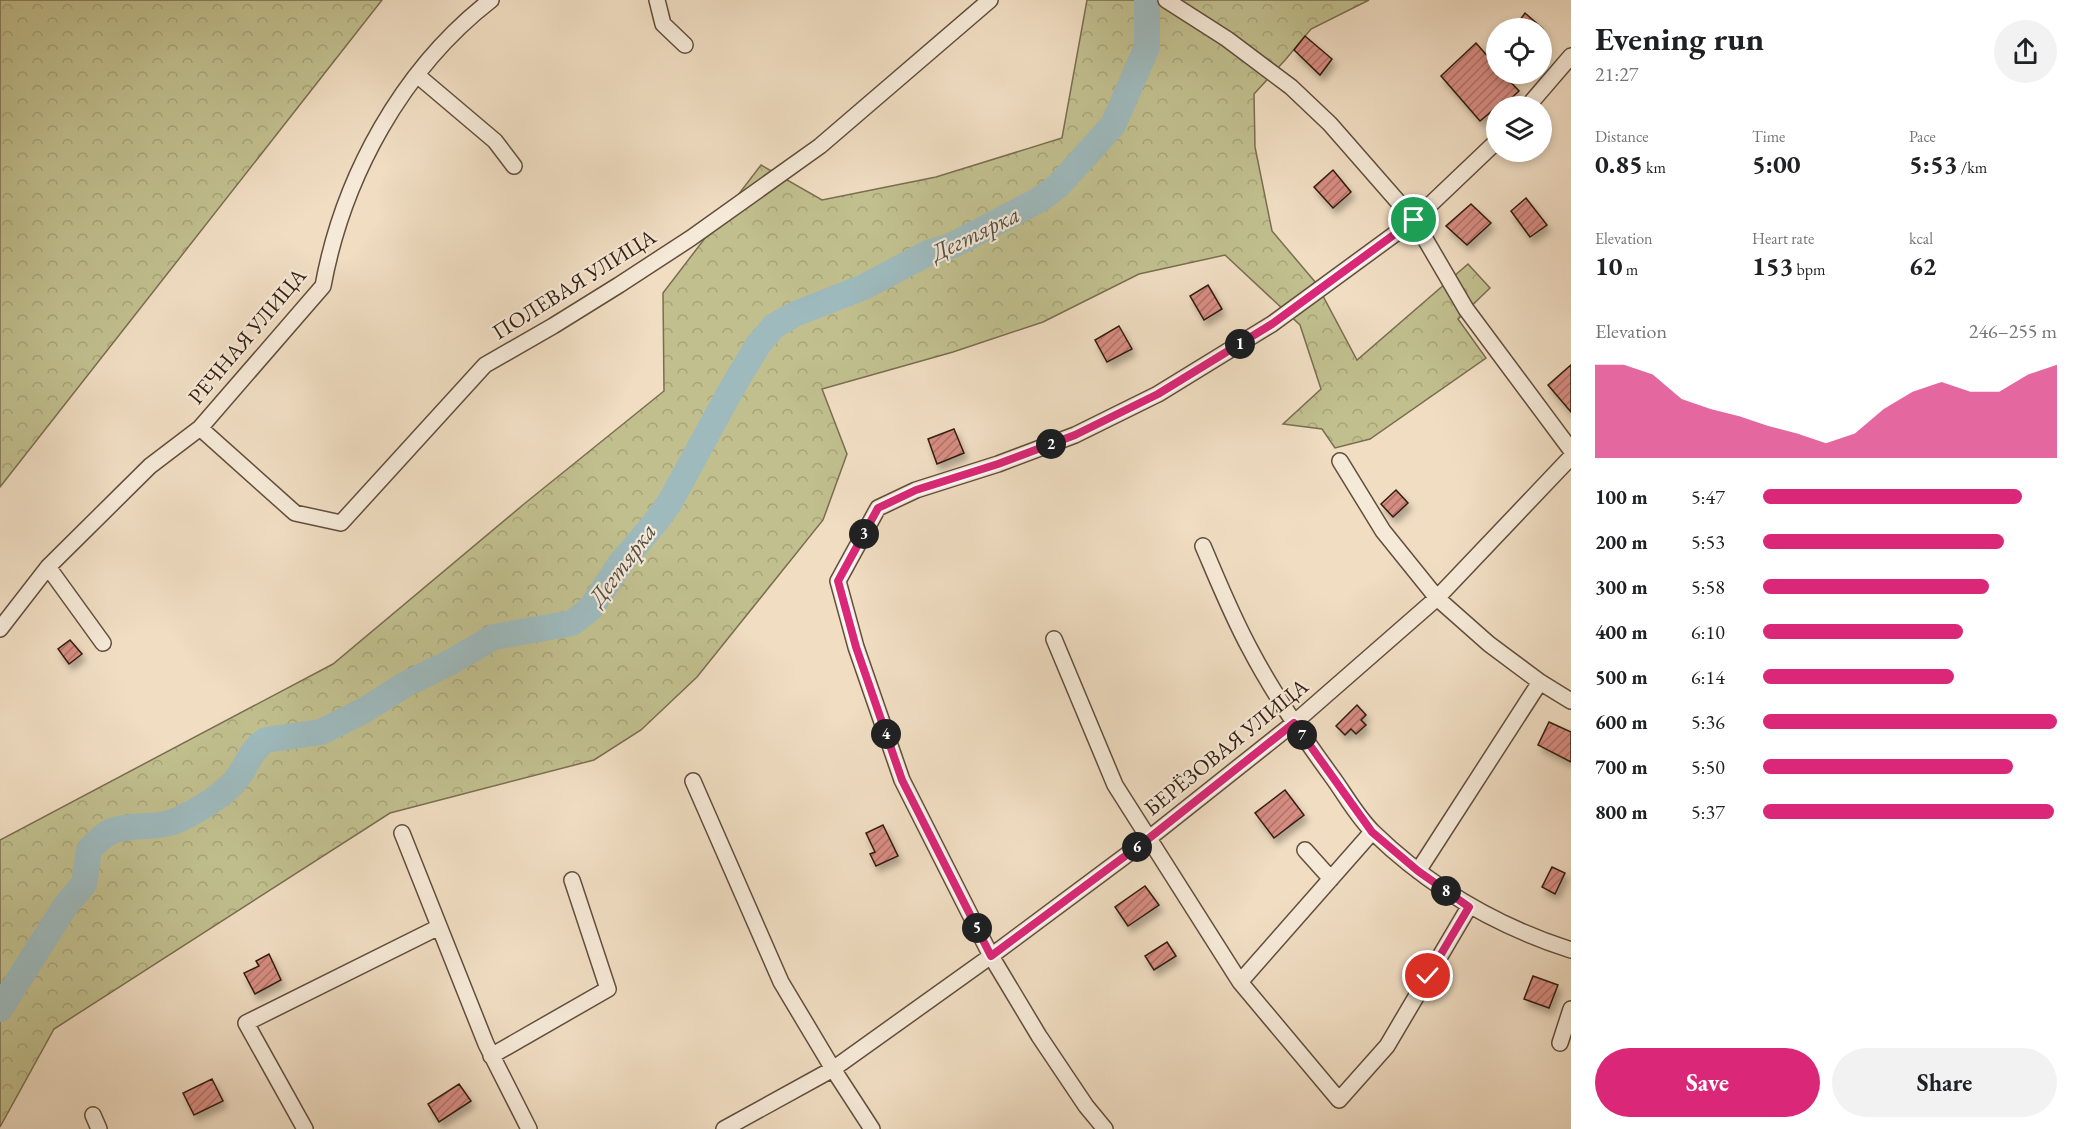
<!DOCTYPE html>
<meta charset="utf-8">
<style>
:root{--surface:#fff;--page:#f2f2f2;--text:#202124;--muted:#757577;--accent:#db2777}
body{margin:0;font-family:"EB Garamond",serif;background:var(--page);color:var(--text);height:100vh;display:flex;flex-direction:column;font-size:22px;white-space:nowrap}
*{box-sizing:border-box;margin:0}
p{font-size:20px;color:var(--muted)}
.icon{flex:none;width:33px;height:33px;fill:none;stroke:currentColor;stroke-width:2;stroke-linecap:round;stroke-linejoin:round}
.map{position:relative;flex:1;overflow:hidden}
.panel{display:flex;flex-direction:column;background:var(--surface);width:510px}
.panel>*{flex:none}
.buttons{position:absolute;left:1486px;top:18px;display:grid;gap:12px}
.buttons a{display:grid;place-items:center;width:66px;height:66px;border-radius:50%;background:var(--surface);box-shadow:0 3px 9px #0003;font-size:30px}
.pin{position:absolute;display:grid;place-items:center;width:51px;height:51px;color:#fff;margin:-26px;border:3px solid #fff;border-radius:50%;box-shadow:0 2px 6px #0007}
.km{position:absolute;width:30px;height:30px;margin:-15px;border-radius:50%;background:#222;color:#fff;font-size:16px;line-height:30px;text-align:center}
.round{display:grid;place-items:center;flex:none;width:63px;height:63px;border-radius:32px;background:var(--page)}
.head{display:flex;align-items:center;justify-content:space-between;height:102px;padding:0 24px}
h1{font-size:33px;font-weight:700;line-height:45px}
.stats{display:grid;grid-template-columns:repeat(3,1fr);gap:9px;height:102px;padding:6px 24px}
.stats div{display:grid;align-content:center}
.stats b{font-size:26px;font-weight:700}
.stats small{font-size:16px;font-weight:400}
.stats p{font-size:16px}
.chart{height:168px;padding:12px 24px}
.chart p{display:flex;justify-content:space-between}
.chart svg{width:100%;height:108px;margin-top:6px;fill:var(--accent);opacity:.7}
.button{display:flex;gap:12px;margin-top:auto;padding:12px 24px}
.button a{flex:1;height:69px;border-radius:36px;background:var(--accent);color:#fff;font-size:24px;font-weight:700;line-height:69px;text-align:center}
.button a+a{background:var(--page);color:var(--text)}
ul{padding:0 24px;list-style:none;font-size:20px}
li{display:grid;grid-template-columns:96px 72px 1fr;align-items:center;height:45px}
li i{height:15px;border-radius:8px;background:var(--accent)}
main{display:flex;flex:1;min-height:0}
.map>svg:first-child{display:block}
</style>
<main>
<div class="map">
<svg width="1571" height="1129" viewBox="0 0 1571 1129">
<defs>
<pattern id="forest-crowns" width="20" height="18" patternUnits="userSpaceOnUse" patternTransform="scale(1.5)"><rect width="20" height="18" fill="#c1bf8e"/><path d="M2 6a3 3 0 1 1 6 0M12 15a3 3 0 1 1 6 0" fill="none" stroke="#a6a479"/></pattern>
<pattern id="building-hatch" width="6" height="6" patternUnits="userSpaceOnUse" patternTransform="scale(1.5)"><rect width="6" height="6" fill="#d68c81"/><path d="M-1 1l2-2M0 6l6-6M5 7l2-2" fill="none" stroke="#ae7268"/></pattern>
<filter id="shadow"><feDropShadow dx="3.5" dy="6" stdDeviation="3" flood-color="#0004"/></filter>
</defs>
<rect width="100%" height="100%" fill="#f0ddc2"/>
<filter id="stains"><feTurbulence type="fractalNoise" baseFrequency=".00333" numOctaves="4"/><feColorMatrix values="0 0 0 0 .2 0 0 0 0 .09 0 0 0 0 .02 0 0 0 .5 -.17"/></filter>
<radialGradient id="worn" r=".72"><stop offset=".6" stop-color="#630" stop-opacity="0"/><stop offset="1" stop-color="#630" stop-opacity=".3"/></radialGradient>
<path fill="url(#forest-crowns)" stroke="#7a6e50" stroke-width="1.5" d="M 0,0 L 382,0 L 0,487 Z
M 1087,0 L 1369,0 L 1311,29 L 1286,59 L 1254,94 L 1255,147 L 1272,231 L 1316,283 L 1357,360 L 1468,264 L 1490,288 L 1458,319 L 1486,358 L 1370,439 L 1335,448 L 1322,429 L 1283,424 L 1321,389 L 1300,325 L 1225,255 L 1139,274 L 1043,322 L 953,352 L 822,389 L 847,454 L 823,520 L 697,677 L 641,730 L 594,760 L 390,813 L 54,1029 L 0,1127 L 0,840 L 333,664 L 524,504 L 664,391 L 663,293 L 761,165 L 822,200 L 936,177 L 1062,138 Z"/>
<g fill="none" stroke-linecap="round" stroke-linejoin="round">
<path stroke="#9ebabd" stroke-width="26" d="M 0,1009 L 66,905 L 84,884 L 89,850 C 95,844 102,836 110,832 C 133,822 158,831 182,818 C 200,809 222,796 235,781 C 247,767 250,750 266,740 L 321,732 L 363,711 L 406,684 L 451,662 L 494,637 L 572,623 L 591,608 L 620,564 L 654,524 L 670,502 L 731,390 L 758,345 L 774,326 L 795,314 L 864,287 L 928,253 L 951,246 L 1039,200 L 1058,186 L 1113,125 L 1147,47 L 1147,0"/>
</g>
<path fill="url(#building-hatch)" stroke="#331e11" stroke-width="1.5" filter="url(#shadow)" d="M 1525,13 L 1542,28 L 1514,28 Z
M 1305,36 L 1332,59 L 1320,75 L 1294,50 Z
M 1476,43 L 1497,67 L 1497,74 L 1503,74 L 1519,91 L 1506,103 L 1504,101 L 1480,121 L 1441,76 Z
M 1333,170 L 1351,192 L 1333,208 L 1314,187 Z
M 1526,198 L 1547,225 L 1530,237 L 1511,211 Z
M 1471,204 L 1491,223 L 1467,245 L 1446,226 Z
M 1208,285 L 1222,309 L 1204,320 L 1190,296 Z
M 1119,326 L 1132,349 L 1107,362 L 1095,340 Z
M 1571,365 L 1571,412 L 1548,385 Z
M 954,429 L 964,453 L 937,464 L 928,439 Z
M 1396,490 L 1408,503 L 1393,517 L 1381,504 Z
M 70,640 L 82,654 L 69,664 L 58,649 Z
M 1357,705 L 1366,715 L 1361,720 L 1366,725 L 1356,734 L 1351,729 L 1345,735 L 1336,726 Z
M 1549,722 L 1571,732 L 1571,762 L 1538,745 Z
M 1285,790 L 1304,815 L 1274,838 L 1255,813 Z
M 883,825 L 898,856 L 876,866 L 870,854 L 875,852 L 866,833 Z
M 1552,867 L 1565,873 L 1555,894 L 1542,887 Z
M 1145,886 L 1159,905 L 1128,926 L 1115,907 Z
M 1167,942 L 1176,956 L 1154,970 L 1145,956 Z
M 269,954 L 281,980 L 255,994 L 244,973 L 259,966 L 256,961 Z
M 1533,976 L 1558,985 L 1549,1008 L 1524,999 Z
M 212,1079 L 223,1101 L 194,1115 L 183,1093 Z
M 459,1084 L 471,1101 L 439,1122 L 428,1104 Z"/>
<g fill="none" stroke-linecap="round" stroke-linejoin="round">
<g stroke="#624e3d" stroke-width="18">
<path id="minor" d="M 657,0 L 663,24 L 685,45
M 1166,0 L 1227,39 L 1291,87 L 1330,124 L 1414,220 L 1466,309 L 1571,450
M 417,75 L 495,141 L 514,166
M 1528,106 L 1571,56
M 200,428 L 295,513 L 341,523 L 485,365 L 553,326 L 619,285 L 691,238 L 820,146 L 990,0
M 1340,461 L 1383,531 L 1437,598 L 1489,644 L 1540,682 L 1571,701
M 1203,546 C 1218,581 1232,616 1250,649 C 1274,695 1303,737 1333,778 C 1346,796 1358,818 1374,833 C 1431,888 1496,926 1571,950
M 48,567 L 103,643
M 0,629 L 48,567 L 150,466 L 200,428 L 323,286 C 343,177 402,69 491,0
M 1054,639 L 1115,785 L 1240,982 L 1339,1100 L 1387,1046 L 1469,907
M 693,781 L 781,982 L 833,1069 L 872,1129
M 402,833 L 486,1044 L 529,1129
M 1305,850 L 1331,879
M 1418,871 L 1540,682
M 1240,982 L 1372,832
M 1560,1043 L 1571,1009
M 491,1056 L 608,989 L 572,880
M 93,1115 L 99,1129
M 305,1129 L 246,1023 L 439,927
M 724,1129 L 833,1069 L 991,956 L 1148,839 L 1294,723 L 1437,598 L 1571,457
M 1105,1129 L 1086,1106 L 1039,1036 L 991,956 L 902,780 L 856,647 L 838,581 L 878,508 L 916,490 L 998,464 L 1075,435 L 1158,394 L 1272,324 L 1414,220 L 1497,141"/>
</g>
<use href="#minor" stroke="#f5e9d7" stroke-width="15"/>
</g>
<g fill="none" stroke-linecap="round" stroke-linejoin="round">
<g stroke="#fff" stroke-width="12">
<path id="route" d="M 1414,220 L 1272,324 L 1158,394 L 1075,435 L 998,464 L 916,490 L 878,508 L 838,581 L 856,647 L 902,780 L 991,956 L 1148,839 L 1294,723 L 1372,832 L 1418,871 L 1469,907 L 1428,976"/>
</g>
<use href="#route" stroke="#db2777" stroke-width="8"/>
</g>
<g text-anchor="middle" dominant-baseline="central" stroke-width="4.5" stroke-linejoin="round" paint-order="stroke">
<g font-size="22" fill="#331e11" stroke="#f5e9d7">
<text transform="translate(574 284) rotate(-32)">ПОЛЕВАЯ УЛИЦА</text>
<text transform="translate(247 336) rotate(-50)">РЕЧНАЯ УЛИЦА</text>
<text transform="translate(1226 747) rotate(-39)">БЕРЁЗОВАЯ УЛИЦА</text>
</g>
<g font-size="24" font-style="italic" fill="#534d45" stroke="#f5e9d7">
<text transform="translate(975 233) rotate(-26)">Дегтярка</text>
<text transform="translate(622 564) rotate(-53)">Дегтярка</text>
</g>
</g>
<rect width="100%" height="100%" filter="url(#stains)"/>
<rect width="100%" height="100%" fill="url(#worn)"/>
</svg>
<div class="buttons">
<a><svg class="icon" aria-label="locate" viewBox="0 0 24 24"><circle cx="12" cy="12" r="6"/><path d="M12 2v4M12 18v4M2 12h4M18 12h4"/></svg></a>
<a><svg class="icon" aria-label="layers" viewBox="0 0 24 24"><path d="M12 4l9 5-9 5-9-5zM3 14l9 5 9-5"/></svg></a>
</div>
<div class="pin" style="left:1414px;top:220px;background:#1e9e55"><svg class="icon" aria-label="arrive" viewBox="0 0 24 24"><path d="M6 21V4h12l-3 4 3 4H6"/></svg></div>
<div class="pin" style="left:1428px;top:976px;background:#d93025"><svg class="icon" aria-label="check" viewBox="0 0 24 24"><path d="M5 12l5 5 9-10"/></svg></div>
<b class="km" style="left:1240px;top:344px">1</b>
<b class="km" style="left:1051px;top:444px">2</b>
<b class="km" style="left:864px;top:534px">3</b>
<b class="km" style="left:886px;top:734px">4</b>
<b class="km" style="left:977px;top:928px">5</b>
<b class="km" style="left:1137px;top:847px">6</b>
<b class="km" style="left:1302px;top:735px">7</b>
<b class="km" style="left:1446px;top:891px">8</b>
</div>
<section class="panel">
<div class="head"><div><h1>Evening run</h1><p>21:27</p></div><a class="round"><svg class="icon" aria-label="share" viewBox="0 0 24 24"><path d="M12 15V3M7 8l5-5 5 5M5 13v7h14v-7"/></svg></a></div>
<div class="stats">
<div><p>Distance</p><b>0.85<small> km</small></b></div>
<div><p>Time</p><b>5:00</b></div>
<div><p>Pace</p><b>5:53<small> /km</small></b></div>
</div>
<div class="stats">
<div><p>Elevation</p><b>10<small> m</small></b></div>
<div><p>Heart rate</p><b>153<small> bpm</small></b></div>
<div><p>kcal</p><b>62</b></div>
</div>
<div class="chart"><p><span>Elevation</span>246–255 m</p>
<svg viewBox="0 0 160 44" preserveAspectRatio="none"><path d="M0 44V6L10 6L20 10L30 20L40 24L50 27L60 31L70 34L80 38L90 34L100 24L110 17L120 13L130 17L140 17L150 10L160 6V44z"/></svg>
</div>
<ul>
<li><b>100 m</b>5:47<i style="width:88%"></i></li>
<li><b>200 m</b>5:53<i style="width:82%"></i></li>
<li><b>300 m</b>5:58<i style="width:77%"></i></li>
<li><b>400 m</b>6:10<i style="width:68%"></i></li>
<li><b>500 m</b>6:14<i style="width:65%"></i></li>
<li><b>600 m</b>5:36<i style="width:100%"></i></li>
<li><b>700 m</b>5:50<i style="width:85%"></i></li>
<li><b>800 m</b>5:37<i style="width:99%"></i></li>
</ul>
<div class="button"><a>Save</a><a>Share</a></div>
</section>
</main>
